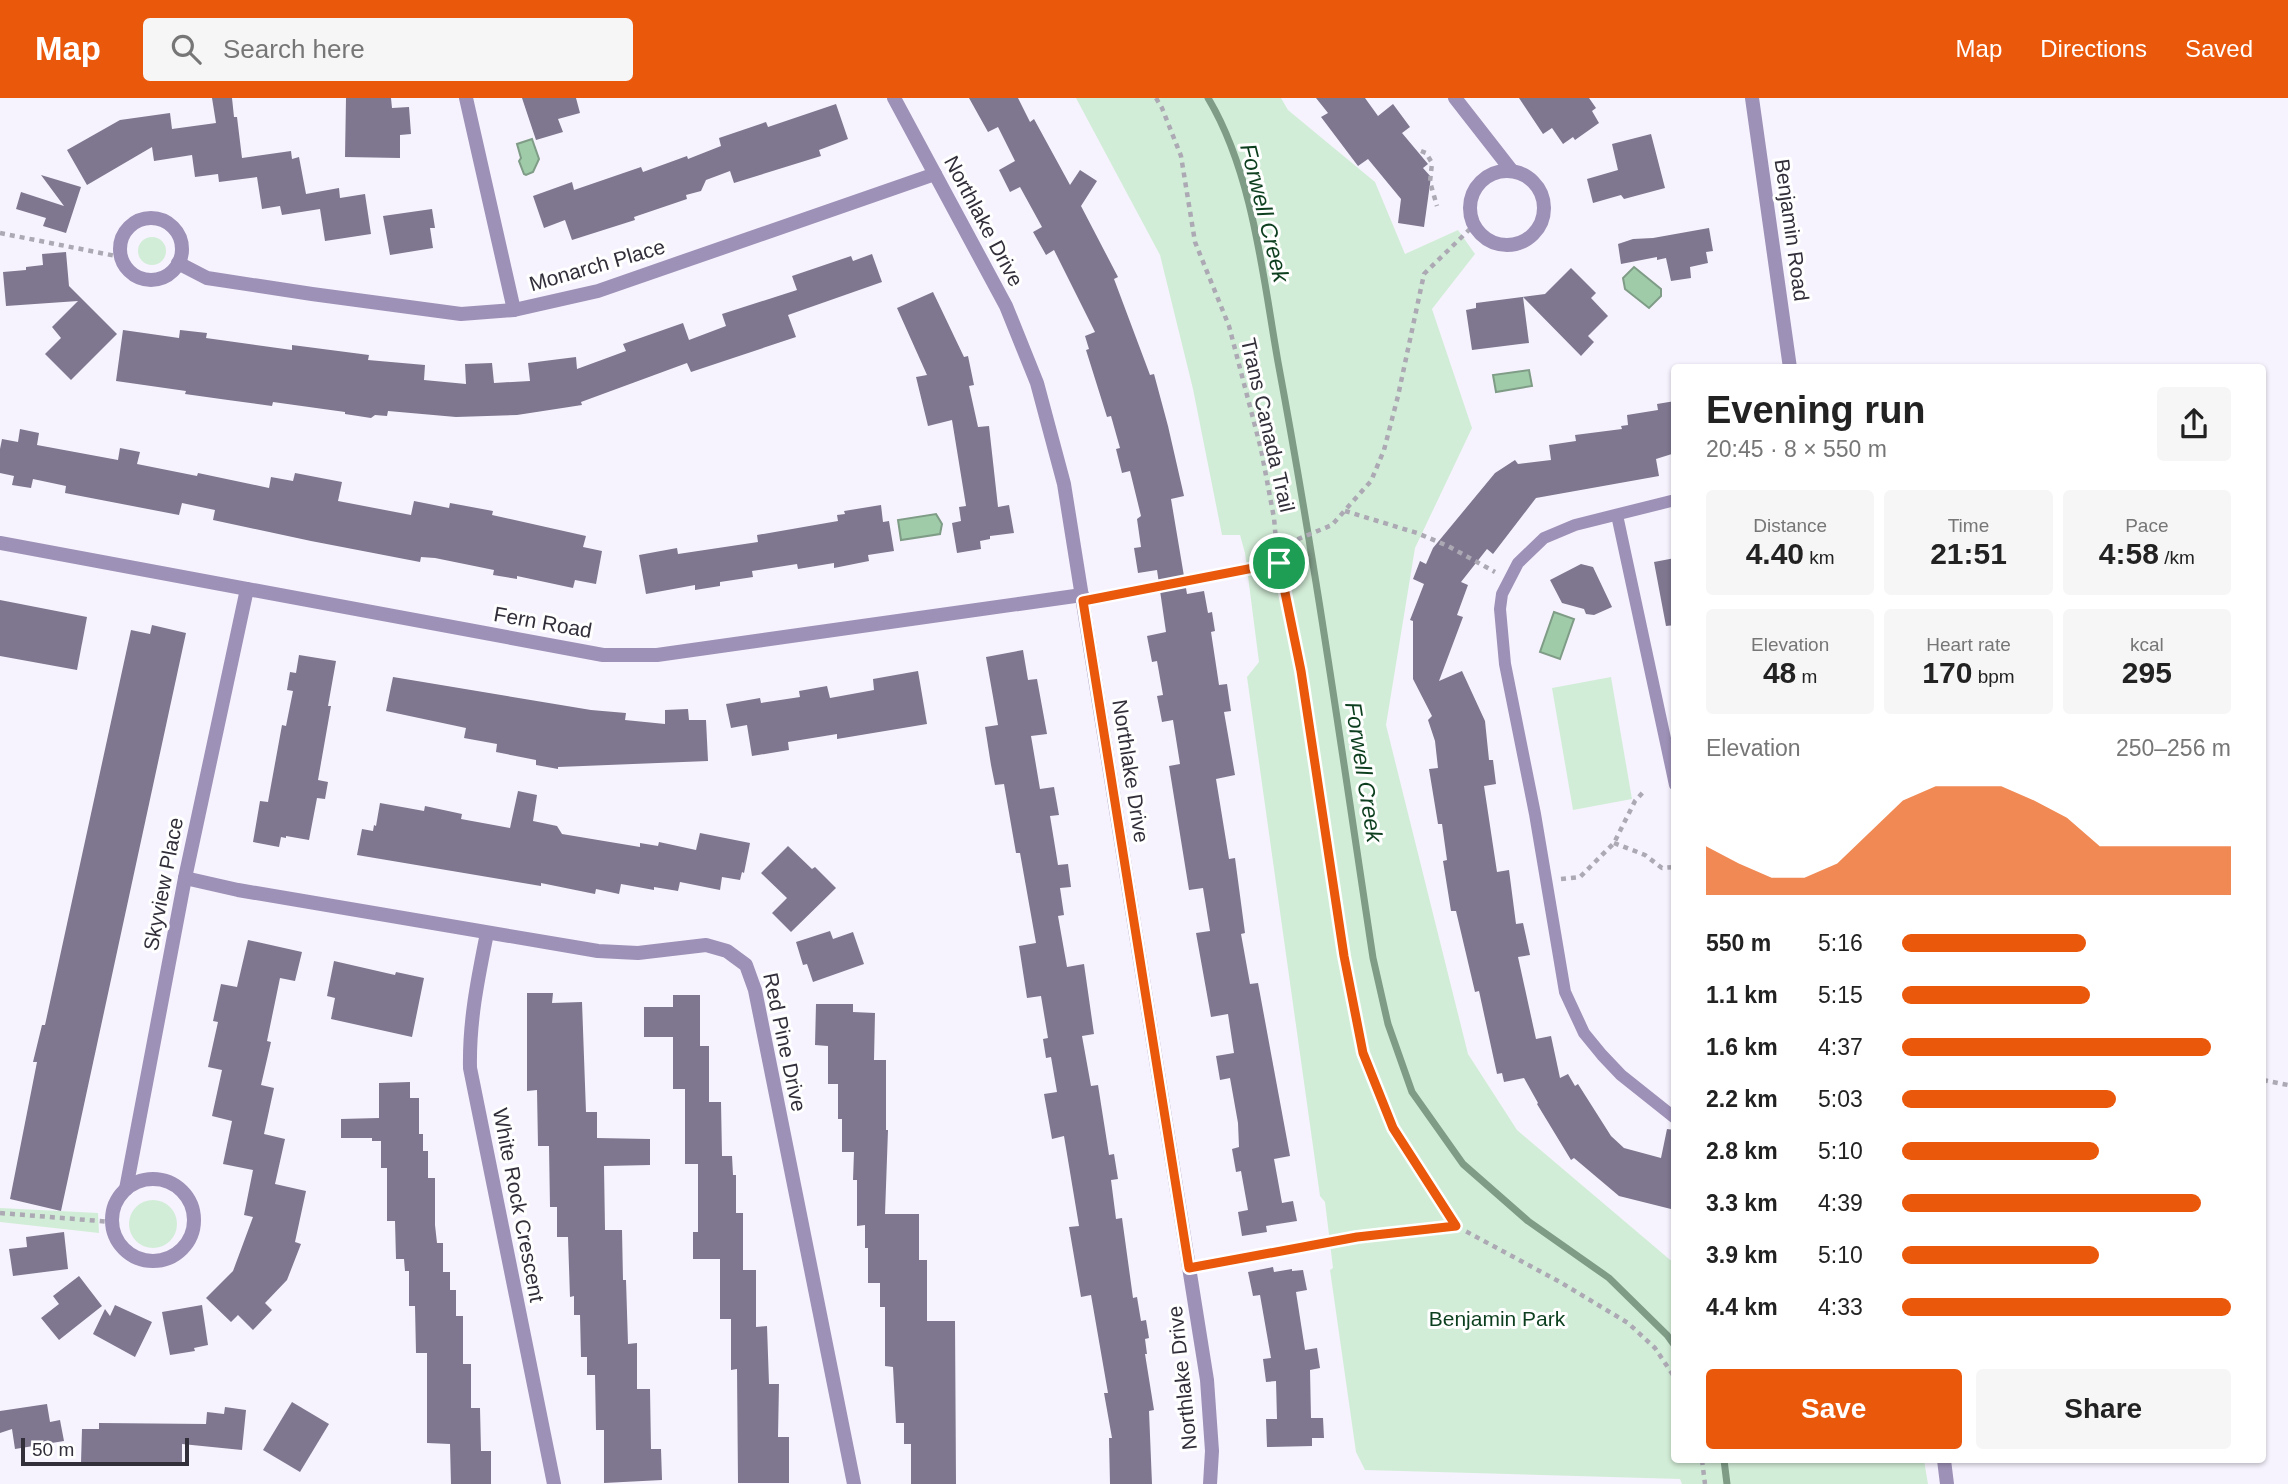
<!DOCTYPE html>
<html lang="en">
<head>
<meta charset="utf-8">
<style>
  :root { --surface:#fff; --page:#f6f6f6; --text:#222; --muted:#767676; --accent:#ea580c }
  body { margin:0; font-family:Helvetica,sans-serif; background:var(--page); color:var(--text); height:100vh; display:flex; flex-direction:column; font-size:26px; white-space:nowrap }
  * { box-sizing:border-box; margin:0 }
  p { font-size:23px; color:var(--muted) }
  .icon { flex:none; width:38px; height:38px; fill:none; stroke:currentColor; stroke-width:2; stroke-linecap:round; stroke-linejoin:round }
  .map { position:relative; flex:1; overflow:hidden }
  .side { position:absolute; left:1671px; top:266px; width:595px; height:1099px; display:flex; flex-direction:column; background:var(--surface); border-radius:7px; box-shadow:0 2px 5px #0004 }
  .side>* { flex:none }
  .scale { position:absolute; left:21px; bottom:18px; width:168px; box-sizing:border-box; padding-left:7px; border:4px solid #332f3a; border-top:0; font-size:19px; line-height:24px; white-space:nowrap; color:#332f3a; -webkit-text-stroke:5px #fff; paint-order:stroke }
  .pin { position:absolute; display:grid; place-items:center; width:60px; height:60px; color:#fff; margin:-30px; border:4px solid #fff; border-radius:50%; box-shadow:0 2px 7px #0007 }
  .round { display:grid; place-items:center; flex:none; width:74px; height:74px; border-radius:7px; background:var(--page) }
  .head { display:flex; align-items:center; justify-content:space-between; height:119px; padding:0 35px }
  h1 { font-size:38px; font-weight:700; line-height:52px }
  .figures { display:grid; grid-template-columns:repeat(3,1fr); gap:10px; height:119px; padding:7px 35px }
  .figures div { display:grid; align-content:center; border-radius:7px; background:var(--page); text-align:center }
  .figures b { font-size:30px; font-weight:700 }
  .figures small { font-size:19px; font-weight:400 }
  .figures p { font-size:19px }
  .chart { height:196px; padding:14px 35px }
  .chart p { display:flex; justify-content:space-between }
  .chart svg { width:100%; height:126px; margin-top:7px; fill:var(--accent); opacity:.7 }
  .button { display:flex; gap:14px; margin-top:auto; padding:14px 35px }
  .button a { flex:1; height:80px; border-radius:7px; background:var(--accent); color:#fff; font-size:28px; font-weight:700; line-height:80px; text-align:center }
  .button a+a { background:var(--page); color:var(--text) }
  ul { padding:0 35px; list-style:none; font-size:23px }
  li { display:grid; grid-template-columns:112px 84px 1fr; align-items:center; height:52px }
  li i { height:18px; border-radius:9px; background:var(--accent) }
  header { display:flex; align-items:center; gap:42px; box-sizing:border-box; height:98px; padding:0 35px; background:var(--accent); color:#fff }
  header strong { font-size:33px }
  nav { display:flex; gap:38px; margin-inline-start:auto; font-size:24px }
  .search { width:490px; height:63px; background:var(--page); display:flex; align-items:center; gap:18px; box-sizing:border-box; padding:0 24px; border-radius:7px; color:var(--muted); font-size:26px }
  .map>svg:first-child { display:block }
  .green { fill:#d2edd7 }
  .water { fill:#9fcba8; stroke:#7f9c87; stroke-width:2 }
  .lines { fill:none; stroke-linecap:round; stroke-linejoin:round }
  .stream { stroke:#7f9c87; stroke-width:7 }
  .building { fill:#7f778f }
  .path { stroke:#aca9b4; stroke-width:4.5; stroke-dasharray:5 5; stroke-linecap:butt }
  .service { stroke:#9e91b7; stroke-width:12 }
  .minor { stroke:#9e91b7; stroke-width:14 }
  .tertiary { stroke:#9e91b7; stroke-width:14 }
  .route-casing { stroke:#fff; stroke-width:14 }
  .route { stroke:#ea580c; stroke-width:9 }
  .labels { text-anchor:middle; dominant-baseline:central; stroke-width:6; stroke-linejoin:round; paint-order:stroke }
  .street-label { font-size:21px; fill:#332f3a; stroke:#fff }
  .park-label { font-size:21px; fill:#0c3f1e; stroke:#fff }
  .water-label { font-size:23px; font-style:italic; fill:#0d3f1f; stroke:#fff }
</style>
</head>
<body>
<header>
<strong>Map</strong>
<div class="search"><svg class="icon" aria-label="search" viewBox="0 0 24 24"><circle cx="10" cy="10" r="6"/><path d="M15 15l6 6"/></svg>Search here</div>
<nav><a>Map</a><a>Directions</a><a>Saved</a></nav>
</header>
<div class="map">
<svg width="2288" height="1386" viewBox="0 0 2288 1386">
  <rect width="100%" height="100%" fill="#f6f3fe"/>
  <!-- green -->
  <g class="green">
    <polygon points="1076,0 1281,0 1288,12 1375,84 1405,156 1458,132 1475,156 1432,211 1472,330 1415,450 1386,627 1468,956 1517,1032 1675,1166 1675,1362 1924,1362 1928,1386 1682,1386 1680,1381 1365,1372 1356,1354 1330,1172 1333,1170 1325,1104 1320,1098 1247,579 1259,564 1245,455 1240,437 1222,437 1193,291 1160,157"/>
    <circle cx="152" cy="153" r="14"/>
    <polygon points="1611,579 1632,701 1573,712 1552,590"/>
    <circle cx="153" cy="1126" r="24"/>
    <polygon points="0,1110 98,1115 99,1135 0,1124"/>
  </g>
  <!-- water -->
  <g class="water">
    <polygon points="532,41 539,61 533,74 526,77 524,76 519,63 521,60 517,46"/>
    <polygon points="1634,169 1661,191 1661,198 1649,210 1625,191 1623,180"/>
    <polygon points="1529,272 1532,288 1496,294 1493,277"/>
    <polygon points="936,416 942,426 940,436 901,442 898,422"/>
    <polygon points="1554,514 1574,521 1560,561 1540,554"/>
  </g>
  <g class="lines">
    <!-- stream -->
    <g class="stream">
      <path d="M1208,0C1253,75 1263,179 1278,264C1315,462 1343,661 1373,860L1388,926L1412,994L1463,1066L1528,1123L1609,1180L1667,1237L1675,1248"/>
      <polyline points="1724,1362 1727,1386"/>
    </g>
  </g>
  <!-- building -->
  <g class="building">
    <polygon points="212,0 232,0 234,19 237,19 242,60 291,53 292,61 299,59 306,96 339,90 340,100 365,96 371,136 325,143 320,111 282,117 280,108 262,111 257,79 219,84 218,76 195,79 192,57 154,63 152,49 87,87 67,52 120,22 170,15 172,31 216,25"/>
    <polygon points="346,0 391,0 392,10 409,9 411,36 400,37 400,60 345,59"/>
    <polygon points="522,0 576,0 580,15 558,21 563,34 536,42"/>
    <polygon points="969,0 1018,0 1030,24 1034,21 1070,87 1080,72 1097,83 1081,108 1118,179 1114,181 1150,277 1154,276 1168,328 1184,398 1171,401 1187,496 1204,493 1208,515 1212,514 1215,533 1211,534 1219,587 1227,586 1231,613 1224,614 1235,677 1216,681 1229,761 1235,760 1245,835 1241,836 1250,886 1258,885 1290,1058 1274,1061 1282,1105 1293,1103 1297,1123 1266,1128 1267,1134 1242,1138 1238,1114 1248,1112 1241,1073 1236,1074 1232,1051 1239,1049 1238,1025 1230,980 1220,982 1216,958 1234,955 1228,916 1211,919 1196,835 1210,833 1203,790 1189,792 1169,668 1180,666 1173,622 1162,624 1157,598 1163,597 1157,563 1152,564 1147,538 1166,534 1157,472 1138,475 1134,450 1141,449 1137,421 1141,418 1130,373 1122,375 1116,351 1120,350 1111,318 1107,319 1086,252 1089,251 1085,238 1095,234 1054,152 1046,157 1033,134 1042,129 1020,89 1010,94 999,72 1015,63 998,29 988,34"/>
    <polygon points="1316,0 1365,0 1378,18 1393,6 1410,29 1402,35 1428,66 1423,70 1431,79 1424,129 1398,125 1401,101 1368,61 1358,68 1321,19 1328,15"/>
    <polygon points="1519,0 1589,0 1596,10 1592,13 1599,25 1575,42 1573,39 1563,46 1552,30 1543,36"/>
    <polygon points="836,6 848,41 819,52 821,58 734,85 730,73 706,82 701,93 686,97 687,101 634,119 635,122 572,142 565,122 544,130 533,98 572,84 574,92 641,69 643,74 687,58 688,61 721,48 719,40 766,24 768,29"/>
    <polygon points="1651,36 1665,90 1624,101 1621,97 1593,105 1587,81 1618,72 1612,46"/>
    <polygon points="41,77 81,89 66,135 43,128 46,120 16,111 21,94 64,108"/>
    <polygon points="432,111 435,130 430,130 433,150 390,157 383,118"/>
    <polygon points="1709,130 1713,153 1706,154 1708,165 1690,169 1691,180 1671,183 1666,160 1657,162 1657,159 1621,166 1618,146 1633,141 1653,140"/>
    <polygon points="66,154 69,188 117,236 71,282 45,256 61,240 52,229 78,203 6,208 3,174 26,172 26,169 43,167 42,156"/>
    <polygon points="872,156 882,184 788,217 796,239 691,274 687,265 581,304 582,307 517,317 456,319 388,313 387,318 375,317 371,320 345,316 345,314 273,304 272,308 228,302 185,296 186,293 116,283 123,232 179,240 180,232 207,235 206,240 292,252 292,247 369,257 368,262 425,267 424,282 466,286 465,266 492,265 494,285 530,283 528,265 576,259 577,271 626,253 623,246 683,225 689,242 726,228 722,216 797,192 792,178 851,158 853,163"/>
    <polygon points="1571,170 1596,195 1591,200 1608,218 1588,238 1594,244 1581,258 1523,199 1529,245 1472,252 1466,212 1476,210 1476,205 1545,196"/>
    <polygon points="933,194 964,259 968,258 974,287 969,288 978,329 989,328 998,409 1009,407 1014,435 990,438 990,441 980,443 981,451 957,455 952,425 961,423 959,409 966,408 952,322 928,328 916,279 927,277 897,210"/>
    <polygon points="1675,303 1675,355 1656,361 1659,378 1536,400 1493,456 1487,451 1461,484 1468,487 1457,517 1463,519 1439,583 1462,573 1485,623 1489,662 1493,662 1496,686 1484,688 1497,774 1509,772 1516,826 1523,825 1530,857 1518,859 1536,941 1551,938 1560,980 1568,976 1575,988 1578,986 1611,1038 1624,1050 1661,1060 1667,1031 1675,1032 1675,1112 1619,1098 1574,1060 1571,1062 1537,1006 1538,1005 1524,980 1504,984 1502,975 1497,976 1479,893 1475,894 1456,813 1451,813 1443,763 1447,762 1442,726 1438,726 1429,671 1438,670 1435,643 1428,622 1432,618 1413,581 1413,523 1410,522 1424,486 1413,481 1420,463 1426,466 1433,450 1495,375 1515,362 1518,366 1551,362 1549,347 1576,343 1575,337 1622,331 1621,328 1628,327 1627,317 1658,312 1657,306"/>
    <polygon points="20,331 39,335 37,347 118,362 120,350 140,354 137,366 197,378 198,375 269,390 271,379 293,383 295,375 342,384 338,403 411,417 414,403 449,410 450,405 493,413 492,417 586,438 583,449 602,453 596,486 575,482 573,490 517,478 517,481 493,477 494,472 435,460 421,459 420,464 311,443 213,422 215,412 182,405 179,417 65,395 66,388 33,381 31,390 12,387 14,378 0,375 0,351 2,341 18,344"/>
    <polygon points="881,407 883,424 889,423 894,453 868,457 869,463 834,470 834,465 798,471 797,466 752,473 753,479 720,484 720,488 695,492 695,487 646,496 639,457 677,450 678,456 758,444 757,437 838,423 837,417 845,416 844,413"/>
    <polygon points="1675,460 1675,527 1666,528 1654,464"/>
    <polygon points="1581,466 1593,469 1612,509 1594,517 1586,516 1584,511 1562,505 1550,482"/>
    <polygon points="0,502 87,519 77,572 0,558"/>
    <polygon points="152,527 186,535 61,1113 10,1101 37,964 33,964 42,927 45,927 131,532 150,536"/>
    <polygon points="1023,552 1028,582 1037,581 1047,636 1031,638 1040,691 1054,689 1059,717 1050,718 1058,767 1068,766 1071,789 1060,790 1064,817 1058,818 1067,869 1084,866 1094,936 1082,938 1091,988 1098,987 1109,1057 1114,1056 1118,1081 1111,1082 1116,1121 1122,1120 1133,1200 1137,1199 1141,1223 1146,1222 1149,1240 1145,1241 1147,1256 1145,1256 1154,1312 1149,1313 1152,1386 1110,1386 1109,1340 1112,1340 1104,1295 1108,1295 1091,1197 1081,1199 1069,1129 1079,1128 1064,1038 1052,1041 1044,996 1057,994 1051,959 1046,960 1043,941 1048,940 1041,898 1027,900 1019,848 1036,845 1020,755 1016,755 1004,686 995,687 991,667 985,629 998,627 986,559"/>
    <polygon points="299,557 336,563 328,608 331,608 318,682 328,684 325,701 317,700 309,742 286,738 286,740 281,739 279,749 253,744 260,703 268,704 282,627 286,628 293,593 287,592 290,574 296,575"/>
    <polygon points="918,573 927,626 837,641 837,636 788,644 789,652 752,658 747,627 731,630 726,606 760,600 761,605 800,599 799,593 827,588 830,600 874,592 873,581"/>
    <polygon points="393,579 591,612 626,615 625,622 665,626 665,612 688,611 689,622 706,622 708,663 558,669 558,671 536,667 536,662 496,654 497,646 464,640 466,630 386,613"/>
    <polygon points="518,693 537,697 533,723 557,728 562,736 640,749 640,745 658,748 659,744 696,752 700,735 750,745 744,775 742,774 740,782 722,779 720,792 680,784 678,793 654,789 654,792 621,786 619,796 596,791 595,796 541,785 541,788 357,757 362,731 373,733 374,727 376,728 380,705 424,713 425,708 462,716 461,721 510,730"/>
    <polygon points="788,748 812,771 815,769 836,790 791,834 772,815 787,800 761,775"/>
    <polygon points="830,833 833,841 853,834 864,866 813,884 807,866 803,867 796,844"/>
    <polygon points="248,842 302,854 295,883 280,880 267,943 271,944 261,987 274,990 264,1036 285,1041 275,1086 306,1093 295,1144 301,1146 287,1182 265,1205 272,1212 253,1232 238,1217 231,1224 206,1200 233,1173 253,1119 244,1117 253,1072 223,1066 232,1023 212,1018 222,972 208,969 218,924 213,923 221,886 237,889"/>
    <polygon points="334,863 395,877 396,874 424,880 412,939 331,921 335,900 327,898"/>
    <polygon points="527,895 553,895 552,905 582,904 586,1014 597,1014 597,1040 650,1041 650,1067 604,1068 605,1132 622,1132 623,1182 626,1182 628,1246 637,1245 637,1291 650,1291 651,1351 661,1351 662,1382 604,1385 604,1332 596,1332 595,1277 587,1277 587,1259 581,1259 580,1217 574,1217 574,1198 570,1199 568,1139 557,1139 557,1109 550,1109 549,1048 538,1048 537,992 527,993"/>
    <polygon points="673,897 700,897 700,948 709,948 709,1004 721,1004 722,1058 732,1058 733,1077 736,1077 736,1115 743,1115 743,1172 756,1172 756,1229 767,1228 769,1286 779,1286 778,1339 789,1339 789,1385 738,1385 737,1271 731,1272 731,1221 720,1221 720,1161 693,1161 693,1134 698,1134 698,1066 685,1066 685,991 673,991 673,939 644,939 644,909 673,909"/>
    <polygon points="816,906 853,906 853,914 875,915 874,962 886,962 886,1032 888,1032 885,1116 919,1116 919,1162 927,1162 927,1223 955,1223 956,1386 911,1386 911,1346 904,1346 904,1325 896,1325 893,1269 885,1268 885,1209 880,1209 880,1185 868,1185 868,1150 865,1150 865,1127 857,1128 857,1082 853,1082 854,1054 842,1054 842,1021 838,1021 838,986 828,986 828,948 815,947"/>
    <polygon points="410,984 410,1000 419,1000 419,1036 423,1036 423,1053 428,1053 428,1080 435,1080 435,1127 437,1145 443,1145 443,1174 450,1174 450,1192 456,1192 456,1218 463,1218 463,1266 471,1266 471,1310 480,1310 481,1353 491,1353 491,1386 451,1386 450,1346 427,1345 427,1255 416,1255 415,1208 409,1208 409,1173 405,1173 404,1161 396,1161 395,1123 387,1123 387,1070 381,1070 381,1043 372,1043 372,1040 341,1040 341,1021 379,1020 379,985"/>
    <polygon points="64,1134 68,1171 13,1178 9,1151 27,1149 26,1139"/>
    <polygon points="1273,1169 1274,1174 1292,1171 1292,1173 1303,1172 1307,1192 1296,1194 1305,1252 1317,1250 1320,1270 1310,1272 1311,1320 1323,1320 1324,1340 1312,1340 1312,1348 1267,1349 1266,1321 1277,1321 1276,1283 1266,1284 1263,1261 1271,1260 1260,1197 1253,1198 1248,1174"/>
    <polygon points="79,1178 102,1208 59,1242 41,1220 59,1206 53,1198"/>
    <polygon points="115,1207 152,1224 135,1259 93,1236 105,1211 110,1218"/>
    <polygon points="202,1207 208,1247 194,1250 195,1253 170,1257 162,1214"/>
    <polygon points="292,1304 329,1326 300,1374 263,1352"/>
    <polygon points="47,1306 50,1324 60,1322 64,1343 15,1351 12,1331 0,1335 0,1313"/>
    <polygon points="225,1309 246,1312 242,1352 182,1346 182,1366 81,1365 82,1331 99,1331 99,1325 206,1326 207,1314 224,1316"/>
  </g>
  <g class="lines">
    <!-- path -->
    <g class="path">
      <polyline points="1156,0 1162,10 1181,58 1195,144 1229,228 1261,351 1274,420 1278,465 1301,573 1344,858 1363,955 1377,995 1393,1030 1456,1128 1560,1184 1628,1225 1655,1250 1675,1280"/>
      <polyline points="1421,53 1426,55 1432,65 1430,84 1437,108"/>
      <polyline points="0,135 121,159"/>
      <polyline points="1345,413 1417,435 1448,448 1495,474"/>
      <polyline points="1279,449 1332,427 1371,383 1384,352 1398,298 1424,176 1473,128"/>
      <polyline points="1097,500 1278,465"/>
      <polyline points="1614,745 1645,757 1662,770 1675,769"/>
      <polyline points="1561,781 1580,779 1614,745 1635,703 1645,692"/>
      <polyline points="2263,982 2288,987"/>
      <polyline points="0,1115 112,1124"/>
      <polyline points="1205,1167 1357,1139 1456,1128"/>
      <polyline points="1702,1362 1705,1386"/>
    </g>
    <!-- service -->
    <g class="service">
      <polyline points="1675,402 1575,427 1544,440 1518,465 1502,496 1500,511 1505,566 1535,716 1565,894 1584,935 1602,957 1621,977 1675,1020"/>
      <polyline points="1617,417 1675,687"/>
    </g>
    <!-- minor -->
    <g class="minor">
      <polyline points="466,0 514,212"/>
      <polyline points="1455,0 1512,73"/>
      <circle cx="1507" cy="110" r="37"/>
      <circle cx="151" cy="151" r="31"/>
      <polyline points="178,165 207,180 312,196 461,216 514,212 598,193 935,76"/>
      <polyline points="0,445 603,557 657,557 1082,497"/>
      <polyline points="185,780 238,792 598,853 638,855 706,847 727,853 746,867 755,892 854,1386"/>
      <path d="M487,835C478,880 469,923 470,970L554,1386"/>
      <circle cx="153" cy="1122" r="41"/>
      <polyline points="126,1091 185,780 247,491"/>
    </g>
    <!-- tertiary -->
    <g class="tertiary">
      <polyline points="894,0 1006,208 1037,285 1064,386 1207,1282 1212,1353 1210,1386"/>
      <polyline points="1752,0 1790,270"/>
      <polyline points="1944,1362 1947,1386"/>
    </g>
  </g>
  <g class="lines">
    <defs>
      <polygon id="route" points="1279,465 1301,573 1344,858 1363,955 1393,1030 1456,1128 1357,1139 1189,1170 1083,503"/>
    </defs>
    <!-- route casing -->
    <use href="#route" class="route-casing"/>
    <!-- route -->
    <use href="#route" class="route"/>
  </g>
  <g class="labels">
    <!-- street labels -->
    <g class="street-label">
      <text transform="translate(984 123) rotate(62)">Northlake Drive</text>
      <text transform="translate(1792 132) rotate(82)">Benjamin Road</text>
      <text transform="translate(597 167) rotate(-16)">Monarch Place</text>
      <text transform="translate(1268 327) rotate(77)">Trans Canada Trail</text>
      <text transform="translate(543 524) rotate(10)">Fern Road</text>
      <text transform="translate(1131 673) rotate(81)">Northlake Drive</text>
      <text transform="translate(163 786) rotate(-79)">Skyview Place</text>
      <text transform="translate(785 944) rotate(78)">Red Pine Drive</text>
      <text transform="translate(519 1107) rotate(79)">White Rock Crescent</text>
      <text transform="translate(1182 1280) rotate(-96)">Northlake Drive</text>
    </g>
    <!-- park labels -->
    <g class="park-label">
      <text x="1497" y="1220">Benjamin Park</text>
    </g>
    <!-- water labels -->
    <g class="water-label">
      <text transform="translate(1265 115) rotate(76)">Forwell Creek</text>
      <text transform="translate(1364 674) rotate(81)">Forwell Creek</text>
    </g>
  </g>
</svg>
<div class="scale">50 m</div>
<div class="pin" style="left:1279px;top:465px;background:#1e9e55"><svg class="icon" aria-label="arrive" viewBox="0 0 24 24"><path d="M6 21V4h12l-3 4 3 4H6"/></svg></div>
<section class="side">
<div class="head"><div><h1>Evening run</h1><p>20:45 · 8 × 550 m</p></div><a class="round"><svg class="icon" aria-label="share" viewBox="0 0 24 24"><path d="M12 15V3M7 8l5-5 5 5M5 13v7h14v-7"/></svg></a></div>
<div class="figures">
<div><p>Distance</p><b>4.40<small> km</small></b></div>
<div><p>Time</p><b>21:51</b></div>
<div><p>Pace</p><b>4:58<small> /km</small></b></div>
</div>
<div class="figures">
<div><p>Elevation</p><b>48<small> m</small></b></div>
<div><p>Heart rate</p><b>170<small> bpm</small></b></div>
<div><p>kcal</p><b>295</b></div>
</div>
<div class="chart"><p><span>Elevation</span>250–256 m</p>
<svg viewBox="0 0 160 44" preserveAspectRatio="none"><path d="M0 44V27L10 33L20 38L30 38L40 33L50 22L60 11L70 6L80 6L90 6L100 11L110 17L120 27L130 27L140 27L150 27L160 27V44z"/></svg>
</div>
<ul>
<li><b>550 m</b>5:16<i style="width:56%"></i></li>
<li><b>1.1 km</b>5:15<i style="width:57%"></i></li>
<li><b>1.6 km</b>4:37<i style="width:94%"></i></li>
<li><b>2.2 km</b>5:03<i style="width:65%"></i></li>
<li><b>2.8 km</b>5:10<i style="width:60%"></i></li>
<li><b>3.3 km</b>4:39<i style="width:91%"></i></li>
<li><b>3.9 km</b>5:10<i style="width:60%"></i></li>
<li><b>4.4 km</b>4:33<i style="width:100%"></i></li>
</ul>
<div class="button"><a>Save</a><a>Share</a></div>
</section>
</div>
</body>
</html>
